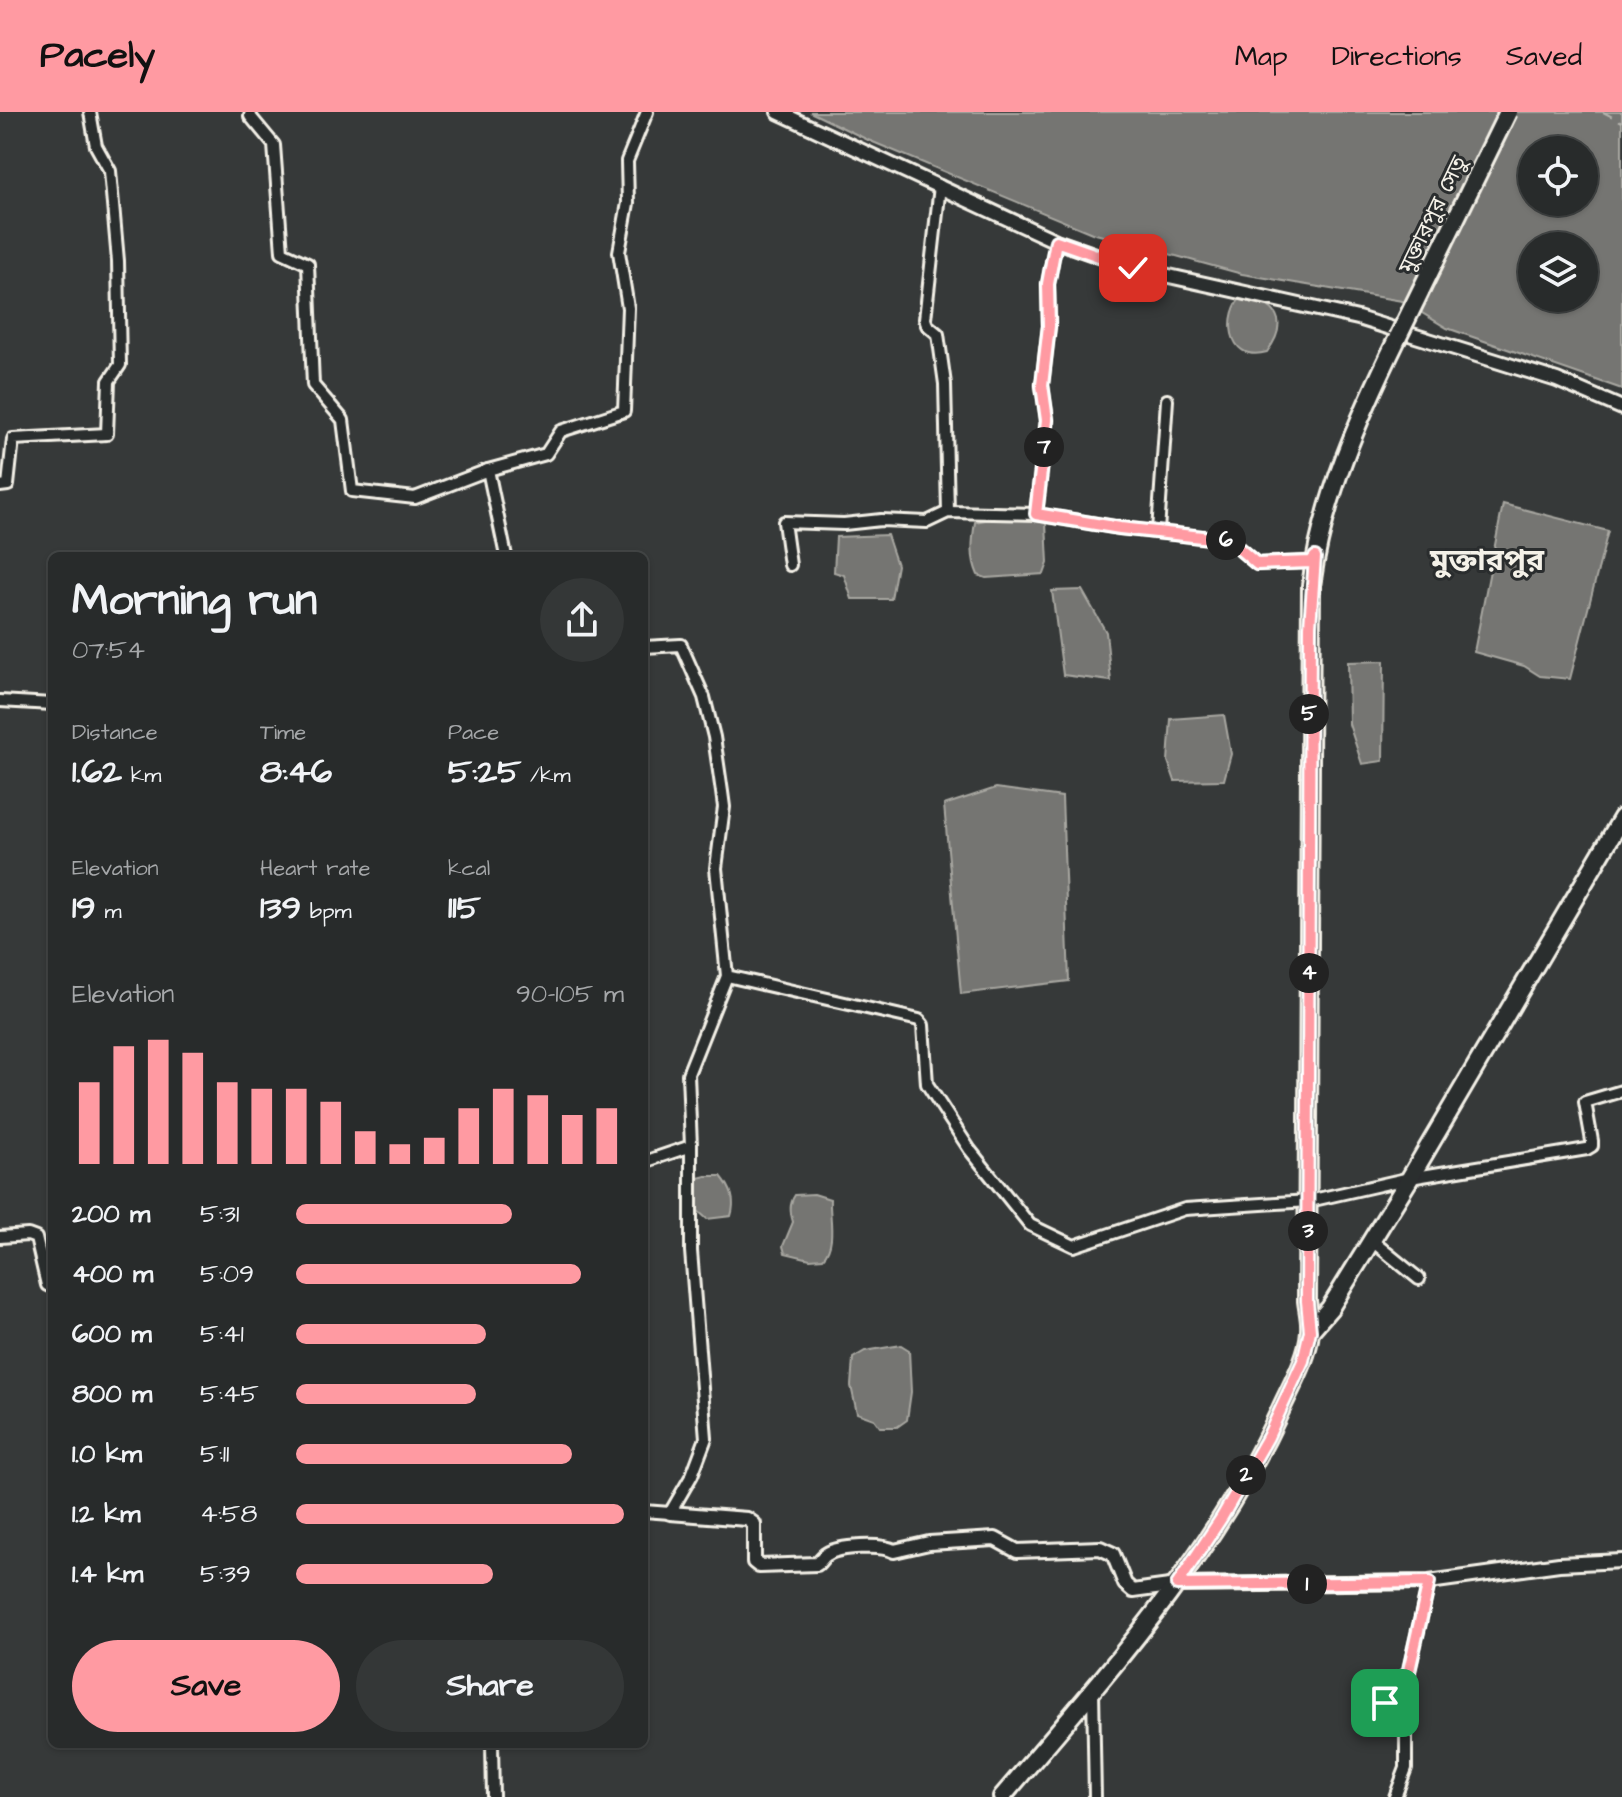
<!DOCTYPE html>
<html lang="en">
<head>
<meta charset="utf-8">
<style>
  :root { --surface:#282b2b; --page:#343737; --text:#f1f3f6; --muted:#a5a7a9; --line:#444747; --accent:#ff9aa2 }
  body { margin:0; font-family:"Architects Daughter","Noto Sans Bengali",sans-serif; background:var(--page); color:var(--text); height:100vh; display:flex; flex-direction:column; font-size:30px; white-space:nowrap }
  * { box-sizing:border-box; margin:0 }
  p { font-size:26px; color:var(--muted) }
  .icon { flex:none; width:44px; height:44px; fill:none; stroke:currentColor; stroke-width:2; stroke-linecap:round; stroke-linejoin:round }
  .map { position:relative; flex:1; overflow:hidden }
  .details { position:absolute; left:48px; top:440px; width:600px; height:1196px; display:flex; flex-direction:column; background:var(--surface); border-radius:12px; box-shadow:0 2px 6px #0004,0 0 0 2px var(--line) }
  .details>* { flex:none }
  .controls { position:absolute; left:1518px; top:24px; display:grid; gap:16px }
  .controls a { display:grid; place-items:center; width:80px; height:80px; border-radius:50%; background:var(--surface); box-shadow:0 2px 6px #0004,0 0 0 2px var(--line); font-size:40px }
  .pin { position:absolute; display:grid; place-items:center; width:68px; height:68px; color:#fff; margin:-34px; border-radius:16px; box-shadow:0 4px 12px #0006 }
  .km { position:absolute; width:40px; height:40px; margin:-20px; border-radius:50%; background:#222; color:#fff; font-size:22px; line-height:40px; text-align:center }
  .round { display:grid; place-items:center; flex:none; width:84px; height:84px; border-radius:42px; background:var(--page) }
  .summary { display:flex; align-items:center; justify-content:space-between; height:136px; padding:0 24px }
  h1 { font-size:44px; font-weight:700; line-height:60px }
  .figures { display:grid; grid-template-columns:repeat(3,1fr); gap:12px; height:136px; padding:8px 24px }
  .figures div { display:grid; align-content:center }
  .figures b { font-size:34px; font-weight:700 }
  .figures small { font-size:22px; font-weight:400 }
  .figures p { font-size:22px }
  .chart { height:224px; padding:16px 24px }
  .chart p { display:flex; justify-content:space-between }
  .chart svg { width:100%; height:144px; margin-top:8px; stroke:var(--accent); stroke-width:6 }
  .cta { display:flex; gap:16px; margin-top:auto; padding:16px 24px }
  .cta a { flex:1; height:92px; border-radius:48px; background:var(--accent); color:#111; font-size:32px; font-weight:700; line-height:92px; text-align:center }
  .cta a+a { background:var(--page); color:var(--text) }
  ul { padding:0 24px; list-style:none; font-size:26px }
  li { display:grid; grid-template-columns:128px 96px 1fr; align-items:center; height:60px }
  li i { height:20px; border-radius:10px; background:var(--accent) }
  header { display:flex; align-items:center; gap:48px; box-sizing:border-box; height:112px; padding:0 40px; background:var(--accent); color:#111 }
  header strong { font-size:38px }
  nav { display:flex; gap:44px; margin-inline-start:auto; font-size:28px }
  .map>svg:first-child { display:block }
  .water { fill:#757572; stroke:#a8a7a1; stroke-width:2; fill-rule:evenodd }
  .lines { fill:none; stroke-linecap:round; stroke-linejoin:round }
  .ferry { stroke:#b4b3ad; stroke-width:2; stroke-dasharray:10 8; stroke-linecap:butt }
  .minor-casing { stroke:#f4f1e8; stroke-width:16 }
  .tertiary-casing { stroke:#f4f1e8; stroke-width:18 }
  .primary-casing { stroke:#f4f1e8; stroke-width:22 }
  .minor { stroke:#2a2d2e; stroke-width:10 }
  .tertiary { stroke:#2a2d2e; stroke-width:12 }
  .primary { stroke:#2a2d2e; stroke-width:16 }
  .primary-bridge-casing { stroke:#f4f1e8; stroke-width:22; stroke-linecap:butt }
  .primary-bridge { stroke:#2a2d2e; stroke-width:16 }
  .route-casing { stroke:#fff; stroke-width:16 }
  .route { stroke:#ff9aa2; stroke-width:10 }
  .labels { text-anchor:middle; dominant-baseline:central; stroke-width:6; stroke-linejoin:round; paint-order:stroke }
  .street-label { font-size:22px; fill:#f4f1e8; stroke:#2a2d2e }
  .district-label { font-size:30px; font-weight:bold; fill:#f4f1e8; stroke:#2a2d2e }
</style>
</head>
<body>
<header>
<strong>Pacely</strong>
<nav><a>Map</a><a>Directions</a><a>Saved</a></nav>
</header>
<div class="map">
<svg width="1622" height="1685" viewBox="0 0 1622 1685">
  <rect width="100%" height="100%" fill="#363939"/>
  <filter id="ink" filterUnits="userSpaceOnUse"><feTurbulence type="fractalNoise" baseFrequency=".0125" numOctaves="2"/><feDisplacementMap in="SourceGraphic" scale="16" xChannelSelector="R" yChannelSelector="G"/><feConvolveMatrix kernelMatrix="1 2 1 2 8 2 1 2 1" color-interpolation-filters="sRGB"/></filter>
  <g filter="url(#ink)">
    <!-- water -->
    <g class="water">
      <path d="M810,0H1622V277L1447,216L1402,189L1242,162L1092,121L868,28ZM1532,38H1584V90H1532ZM1532,134H1584V186H1532Z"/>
      <path d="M1242,185C1277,191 1290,209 1267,240C1224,252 1225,198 1242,185Z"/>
      <polygon points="1503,392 1608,419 1570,567 1540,564 1524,554 1474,540"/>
      <path d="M1000,405L1042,408L1046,411L1048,451L1044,462L986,466L978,463C970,445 972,429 975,410Z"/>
      <polygon points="887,423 897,453 891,487 852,487 844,463 834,460 836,425"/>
      <polygon points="1082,478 1106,520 1111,569 1063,563 1052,479"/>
      <polygon points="1384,549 1383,649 1362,652 1349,612 1348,550"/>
      <polygon points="1224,603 1231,642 1224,668 1175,669 1168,649 1171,607"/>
      <polygon points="996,676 1062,685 1069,869 961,882 944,693"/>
      <path d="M706,1064H721C731,1076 736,1088 731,1104L707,1107L697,1098L698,1066Z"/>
      <path d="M814,1082L830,1087C829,1105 837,1131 823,1146L810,1147L785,1141L783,1134L793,1110C790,1100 789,1092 795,1083Z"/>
      <polygon points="901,1233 909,1238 911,1280 907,1308 897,1315 880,1315 874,1307 857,1301 851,1274 853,1246 865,1239"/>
    </g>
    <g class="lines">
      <!-- ferry -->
      <polyline class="ferry" points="1603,0 1622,10"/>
      <defs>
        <g id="minor">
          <polyline points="251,0 250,4 274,33 282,140 308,152 313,273 343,308 352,379 415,386 488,358 506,444"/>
          <polyline points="940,74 925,207 927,213 938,222 945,272 948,400"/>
          <polyline points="1056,129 1048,172 1049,214 1042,273 1047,308 1036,402 1120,416 1229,428 1257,452 1311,450 1315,445"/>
          <polyline points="488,358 546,342 561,319 624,299 628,196 619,140 628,91 627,49 647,0"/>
          <polyline points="0,374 8,373 13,327 107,322 109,269 120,253 118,149 110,59 96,34 90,0"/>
          <polyline points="1158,419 1167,288"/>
          <polyline points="790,453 784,410 844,412 881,408 927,410 948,400 1036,402"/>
          <polyline points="644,535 681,533 704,585 714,625 722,680 724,695 716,756 727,864 919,908 923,913 927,972 970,1038 1030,1113 1074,1134 1185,1097 1309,1089 1410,1066 1587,1037 1592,1034 1592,1029 1585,990 1622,979"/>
          <polyline points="0,589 52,592"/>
          <polyline points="644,1050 691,1034"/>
          <polyline points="0,1125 28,1123 36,1126 47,1173 52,1175"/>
          <polyline points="1371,1128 1419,1167"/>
          <polyline points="644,1399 670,1401 692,1363 706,1326 691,1139 691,1034 688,962 727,864"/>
          <polyline points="1093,1579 1095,1685"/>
          <polyline points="492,1632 493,1685"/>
          <path d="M1395,1685L1406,1656V1611C1400,1600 1386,1599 1384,1587L1393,1568L1408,1563L1429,1470"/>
        </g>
        <g id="tertiary">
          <polyline points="778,0 1056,129 1133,156 1358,206 1557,268 1622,296"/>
          <path d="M670,1401L747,1407L754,1412V1450L759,1454L817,1452C821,1448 823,1444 827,1442C839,1434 882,1432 894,1439L929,1431L995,1427L1017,1439L1100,1436L1113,1442L1125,1472L1133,1479L1177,1473L1429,1470L1559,1452L1622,1449"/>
        </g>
        <g id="primary">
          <polyline points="1310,1219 1330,1196 1410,1066 1622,706"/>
          <path d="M1002,1685C1105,1564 1213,1445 1280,1299C1291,1274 1308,1247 1310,1219C1311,1209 1308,1198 1307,1189L1311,474C1323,385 1359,305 1398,225"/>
        </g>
      </defs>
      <!-- minor casing -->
      <use href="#minor" class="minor-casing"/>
      <!-- tertiary casing -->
      <use href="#tertiary" class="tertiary-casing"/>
      <!-- primary casing -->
      <use href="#primary" class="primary-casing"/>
      <!-- minor -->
      <use href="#minor" class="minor"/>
      <!-- tertiary -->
      <use href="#tertiary" class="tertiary"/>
      <!-- primary -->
      <use href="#primary" class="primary"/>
      <defs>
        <polyline id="primary-bridge" points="1398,225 1508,0"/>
      </defs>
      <!-- primary-bridge casing -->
      <use href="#primary-bridge" class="primary-bridge-casing"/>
      <!-- primary-bridge -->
      <use href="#primary-bridge" class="primary-bridge"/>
    </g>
  </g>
  <g class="lines" filter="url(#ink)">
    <defs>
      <path id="route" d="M1133,156L1056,129L1048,172L1049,214L1042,273L1047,308L1036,402L1120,416L1229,428L1257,452L1311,450L1315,445L1310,514L1307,1189L1310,1219L1303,1249L1268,1325L1222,1405L1177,1473L1429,1470L1408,1563C1394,1568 1383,1574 1385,1591"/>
    </defs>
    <!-- route casing -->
    <use href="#route" class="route-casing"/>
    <!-- route -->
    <use href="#route" class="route"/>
  </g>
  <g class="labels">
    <!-- street labels -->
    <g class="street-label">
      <text transform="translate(1433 103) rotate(-64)">মুক্তারপুর সেতু</text>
    </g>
    <!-- district labels -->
    <g class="district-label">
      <text x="1487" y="449">মুক্তারপুর</text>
    </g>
  </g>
</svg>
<div class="controls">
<a><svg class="icon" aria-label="locate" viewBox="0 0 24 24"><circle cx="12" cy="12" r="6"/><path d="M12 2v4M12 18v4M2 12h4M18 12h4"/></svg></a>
<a><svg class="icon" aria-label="layers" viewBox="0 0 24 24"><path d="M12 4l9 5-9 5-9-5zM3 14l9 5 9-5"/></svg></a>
</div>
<div class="pin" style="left:1385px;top:1591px;background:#1e9e55"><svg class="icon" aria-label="arrive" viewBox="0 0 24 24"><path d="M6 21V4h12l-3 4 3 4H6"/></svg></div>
<div class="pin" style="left:1133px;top:156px;background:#d93025"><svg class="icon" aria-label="check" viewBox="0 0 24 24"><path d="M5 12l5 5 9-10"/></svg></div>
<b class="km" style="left:1307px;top:1472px">1</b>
<b class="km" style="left:1246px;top:1363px">2</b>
<b class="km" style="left:1308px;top:1119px">3</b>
<b class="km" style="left:1309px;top:861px">4</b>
<b class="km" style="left:1309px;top:602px">5</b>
<b class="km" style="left:1226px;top:428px">6</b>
<b class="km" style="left:1044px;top:335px">7</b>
<section class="details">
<div class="summary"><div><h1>Morning run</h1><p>07:54</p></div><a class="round"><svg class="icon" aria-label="share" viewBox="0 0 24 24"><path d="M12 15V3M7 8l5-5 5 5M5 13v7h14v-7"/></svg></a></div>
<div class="figures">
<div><p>Distance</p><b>1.62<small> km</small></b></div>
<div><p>Time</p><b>8:46</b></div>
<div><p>Pace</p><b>5:25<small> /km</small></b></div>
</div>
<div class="figures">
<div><p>Elevation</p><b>19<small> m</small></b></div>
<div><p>Heart rate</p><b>139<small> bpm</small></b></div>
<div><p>kcal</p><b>115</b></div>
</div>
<div class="chart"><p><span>Elevation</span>90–105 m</p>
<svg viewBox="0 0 160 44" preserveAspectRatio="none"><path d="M5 44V19M15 44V8M25 44V6M35 44V10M45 44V19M55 44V21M65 44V21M75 44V25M85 44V34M95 44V38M105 44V36M115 44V27M125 44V21M135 44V23M145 44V29M155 44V27"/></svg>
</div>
<ul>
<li><b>200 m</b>5:31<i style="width:66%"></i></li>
<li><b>400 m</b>5:09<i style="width:87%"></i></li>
<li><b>600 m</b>5:41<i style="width:58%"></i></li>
<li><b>800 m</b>5:45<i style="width:55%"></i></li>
<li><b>1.0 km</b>5:11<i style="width:84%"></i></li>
<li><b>1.2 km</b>4:58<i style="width:100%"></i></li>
<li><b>1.4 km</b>5:39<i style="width:60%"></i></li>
</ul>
<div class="cta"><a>Save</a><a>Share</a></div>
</section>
</div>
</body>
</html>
